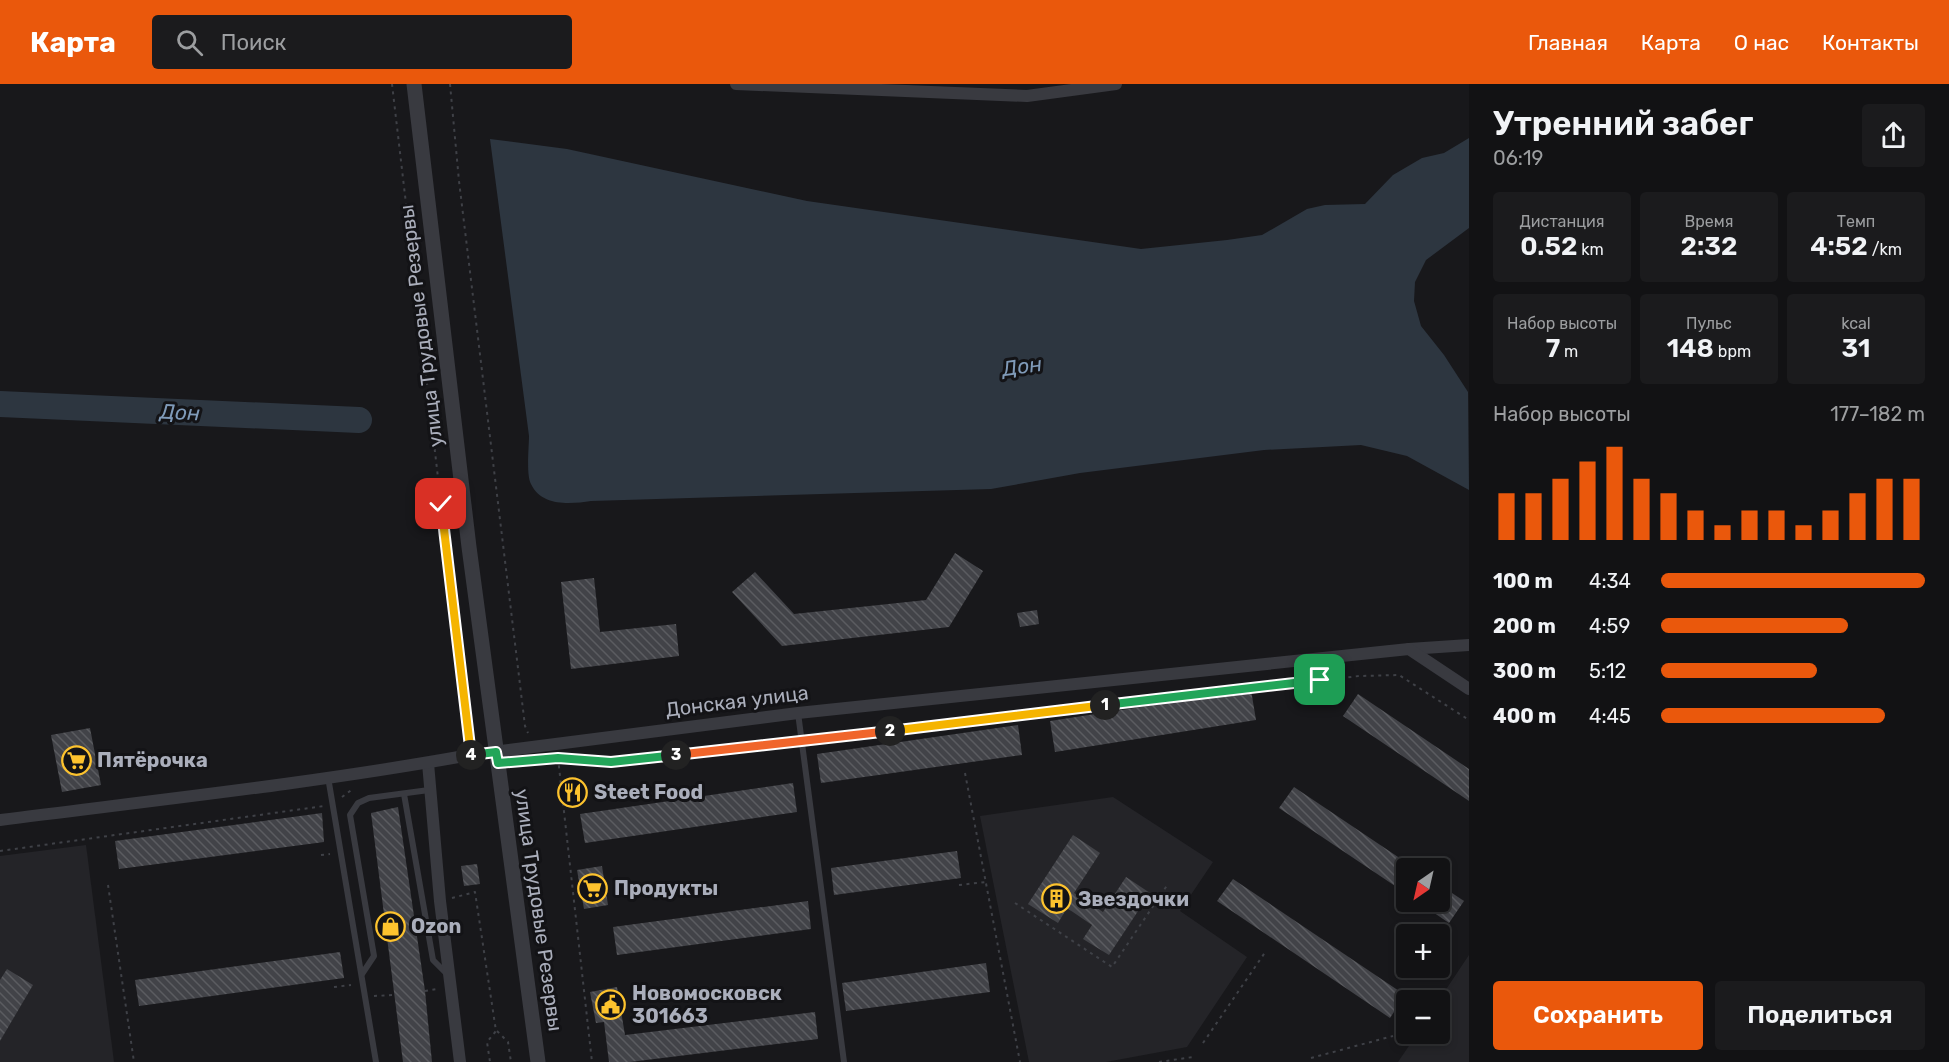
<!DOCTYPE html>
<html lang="ru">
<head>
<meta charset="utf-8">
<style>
  :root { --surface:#121214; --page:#1b1b1d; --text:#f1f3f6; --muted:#9c9ea0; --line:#313234; --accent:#ea580c }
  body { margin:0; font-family:Rubik,sans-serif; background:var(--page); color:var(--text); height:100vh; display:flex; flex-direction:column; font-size:22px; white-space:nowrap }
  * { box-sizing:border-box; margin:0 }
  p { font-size:20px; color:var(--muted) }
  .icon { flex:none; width:33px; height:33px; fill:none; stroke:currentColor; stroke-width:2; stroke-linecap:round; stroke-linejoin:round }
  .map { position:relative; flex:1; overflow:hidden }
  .details { display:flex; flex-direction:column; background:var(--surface); width:480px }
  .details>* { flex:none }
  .needle { width:39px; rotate:214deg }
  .controls { position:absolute; left:1396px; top:774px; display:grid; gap:12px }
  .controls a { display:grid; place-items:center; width:54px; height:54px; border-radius:6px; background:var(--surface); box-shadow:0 3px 9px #0003,0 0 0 2px var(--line); font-size:30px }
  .pin { position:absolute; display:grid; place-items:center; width:51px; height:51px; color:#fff; margin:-26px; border-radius:12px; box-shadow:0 3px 9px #0006 }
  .km { position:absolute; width:30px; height:30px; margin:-15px; border-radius:50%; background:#222; color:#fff; font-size:16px; line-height:30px; text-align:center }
  .round { display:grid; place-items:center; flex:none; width:63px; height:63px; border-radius:6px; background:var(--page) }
  .head { display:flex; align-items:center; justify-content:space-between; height:102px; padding:0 24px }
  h1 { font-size:33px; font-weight:600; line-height:45px }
  .stats { display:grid; grid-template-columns:repeat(3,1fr); gap:9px; height:102px; padding:6px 24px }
  .stats div { display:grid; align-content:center; border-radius:6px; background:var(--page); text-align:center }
  .stats b { font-size:26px; font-weight:600 }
  .stats small { font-size:16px; font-weight:400 }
  .stats p { font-size:16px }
  .chart { height:168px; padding:12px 24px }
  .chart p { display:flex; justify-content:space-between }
  .chart svg { width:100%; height:108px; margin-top:6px; stroke:var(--accent); stroke-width:6 }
  .button { display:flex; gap:12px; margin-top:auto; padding:12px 24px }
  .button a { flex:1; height:69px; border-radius:6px; background:var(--accent); color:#fff; font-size:24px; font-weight:600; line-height:69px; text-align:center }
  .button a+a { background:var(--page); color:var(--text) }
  ul { padding:0 24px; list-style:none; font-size:20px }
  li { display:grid; grid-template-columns:96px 72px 1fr; align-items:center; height:45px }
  li i { height:15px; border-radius:8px; background:var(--accent) }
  header { display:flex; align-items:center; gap:36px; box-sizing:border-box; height:84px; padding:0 30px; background:var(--accent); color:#fff }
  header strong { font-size:28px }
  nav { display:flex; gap:33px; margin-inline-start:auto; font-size:21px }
  .search { width:420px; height:54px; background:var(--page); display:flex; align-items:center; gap:15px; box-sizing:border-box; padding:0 21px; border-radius:6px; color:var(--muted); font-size:22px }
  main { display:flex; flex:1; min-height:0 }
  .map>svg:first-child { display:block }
  .built { fill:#242428 }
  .water { fill:#2d3640 }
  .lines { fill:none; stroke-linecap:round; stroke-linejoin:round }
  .river { stroke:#2d3640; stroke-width:26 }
  .building { fill:url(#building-back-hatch) }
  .path { stroke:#3f4147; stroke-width:2; stroke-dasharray:3 4.5; stroke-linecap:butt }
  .service { stroke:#393a40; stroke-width:6 }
  .minor { stroke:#393a40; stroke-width:12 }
  .tertiary { stroke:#393a40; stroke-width:15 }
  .split-1-casing { stroke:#fff; stroke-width:12 }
  .split-2-casing { stroke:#fff; stroke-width:12 }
  .split-3-casing { stroke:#fff; stroke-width:12 }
  .split-4-casing { stroke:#fff; stroke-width:12 }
  .split-5-casing { stroke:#fff; stroke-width:12 }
  .split-1 { stroke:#22a559; stroke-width:8 }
  .split-2 { stroke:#f5b400; stroke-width:8 }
  .split-3 { stroke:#f0652b; stroke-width:8 }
  .split-4 { stroke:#22a559; stroke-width:8 }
  .split-5 { stroke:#f5b400; stroke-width:8 }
  .labels { text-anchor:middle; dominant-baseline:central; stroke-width:6; stroke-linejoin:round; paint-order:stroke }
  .street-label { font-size:20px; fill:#aaaebb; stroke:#131316 }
  .poi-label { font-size:20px; font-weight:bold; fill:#aaaebb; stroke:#131316; text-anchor:start }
  .water-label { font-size:21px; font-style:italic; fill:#7f9ab8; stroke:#131316 }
</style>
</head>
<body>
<header>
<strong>Карта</strong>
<div class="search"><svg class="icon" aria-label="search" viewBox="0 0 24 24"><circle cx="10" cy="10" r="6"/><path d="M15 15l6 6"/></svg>Поиск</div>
<nav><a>Главная</a><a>Карта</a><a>О нас</a><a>Контакты</a></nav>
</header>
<main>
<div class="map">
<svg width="1469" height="978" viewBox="0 0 1469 978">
  <defs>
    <pattern id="building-back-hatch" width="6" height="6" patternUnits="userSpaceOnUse" patternTransform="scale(1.5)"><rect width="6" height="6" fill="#424348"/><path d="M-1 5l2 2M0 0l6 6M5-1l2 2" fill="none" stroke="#5b5c60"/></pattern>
  </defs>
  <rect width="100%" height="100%" fill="#18181b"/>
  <!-- built -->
  <g class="built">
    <polygon points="1113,713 1213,778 1180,827 1247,873 1187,963 1106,978 1029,978 980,732"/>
    <polygon points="86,761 114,978 0,978 0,772"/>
    <polygon points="1469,871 1469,978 1398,978 1417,950 1440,950 1439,916"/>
  </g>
  <!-- water -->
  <path class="water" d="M1469,54V144L1426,176L1415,198L1414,217L1421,242L1444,271L1468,308L1469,406L1407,372L1361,361L1264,366L1080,389L991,405L591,417C571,420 542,423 531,400C526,391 529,363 529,352L490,55L567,65L807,117L1141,165L1227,156L1262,151L1307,125L1325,121L1365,120L1393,91L1422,74L1444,69Z"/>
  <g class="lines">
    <!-- river -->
    <polyline class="river" points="0,320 359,336"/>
  </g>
  <!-- building -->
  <g class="building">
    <polygon points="955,469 983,487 949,543 782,562 732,508 755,488 794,530 926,516"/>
    <polygon points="594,494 600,548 676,540 679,572 571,585 561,498"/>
    <polygon points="1037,526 1039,540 1020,543 1017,529"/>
    <polygon points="1251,606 1256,636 1055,668 1050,637"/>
    <polygon points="1358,610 1469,685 1469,717 1343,632"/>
    <polygon points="1018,641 1022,671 821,699 817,670"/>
    <polygon points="90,644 101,701 62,708 51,651"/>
    <polygon points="793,699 797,728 585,759 580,730"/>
    <polygon points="1294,703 1407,779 1407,810 1279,724"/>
    <polygon points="398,723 425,907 432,978 403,978 371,729"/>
    <polygon points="322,729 324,758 119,785 115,757"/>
    <polygon points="1073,751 1100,769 1074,809 1103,828 1126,793 1150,809 1109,871 1083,855 1092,841 1067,824 1058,839 1028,820"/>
    <polygon points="957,767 961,794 834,811 831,784"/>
    <polygon points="477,780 480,800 464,802 461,782"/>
    <polygon points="602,782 608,821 584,825 577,786"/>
    <polygon points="1233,795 1405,911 1390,934 1217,817"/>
    <polygon points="1440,801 1464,817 1449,839 1418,818 1440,818"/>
    <polygon points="808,817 811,845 617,871 613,843"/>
    <polygon points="340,868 344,894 139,922 135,896"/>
    <polygon points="986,879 990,908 846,927 842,899"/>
    <polygon points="7,885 33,901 0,957 0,896"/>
    <polygon points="617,903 625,951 815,928 818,955 630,978 609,978 604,938 596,939 590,908"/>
  </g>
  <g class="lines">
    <!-- path -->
    <g class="path">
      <polyline points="392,0 469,659"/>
      <polyline points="450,0 459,97 525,642 528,649"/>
      <polyline points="812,656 1359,592 1399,591 1469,636"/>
      <polyline points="558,674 611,678 791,658"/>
      <polyline points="558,674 592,978"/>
      <polyline points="965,689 1020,978"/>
      <polyline points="342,713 354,704"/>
      <polyline points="0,767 324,722"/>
      <polyline points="321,771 330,770"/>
      <polyline points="108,801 134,978"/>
      <polyline points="959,801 986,798"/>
      <polyline points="452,814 475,808 496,947 487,958 490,978"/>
      <polyline points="1015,819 1112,883 1168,800"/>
      <polyline points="334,903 351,901"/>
      <polyline points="425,907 437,905"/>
      <polyline points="374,912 394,911"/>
      <polyline points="497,947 508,958 511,978"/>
      <polyline points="1203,959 1266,867"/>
      <polyline points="1311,974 1393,952"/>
      <polyline points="1159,978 1193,973"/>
    </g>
    <!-- service -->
    <g class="service">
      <polyline points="798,629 844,978"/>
      <polyline points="328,693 376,978"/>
      <polyline points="404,710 433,876 447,890"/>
      <polyline points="362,890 374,872 350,731 358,719 369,714 429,706"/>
    </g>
    <!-- minor -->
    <g class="minor">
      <polyline points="736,0 1027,12 1116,0"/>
      <polyline points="1409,565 1469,561"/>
      <polyline points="428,679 440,817 460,978"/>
      <path d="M0,736C157,716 315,699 470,671L798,629L1409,565L1469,605"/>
    </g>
    <!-- tertiary -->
    <polyline class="tertiary" points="414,0 469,463 538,978"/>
  </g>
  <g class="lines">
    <defs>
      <polyline id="split-1" points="1105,621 1320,596"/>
      <polyline id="split-2" points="890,647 1105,621"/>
      <polyline id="split-3" points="676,671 890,647"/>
      <polyline id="split-4" points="471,671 496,668 498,679 558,674 611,678 676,671"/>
      <polyline id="split-5" points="441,420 471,671"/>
    </defs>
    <!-- split-1 casing -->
    <use href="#split-1" class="split-1-casing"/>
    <!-- split-2 casing -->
    <use href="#split-2" class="split-2-casing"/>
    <!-- split-3 casing -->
    <use href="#split-3" class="split-3-casing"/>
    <!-- split-4 casing -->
    <use href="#split-4" class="split-4-casing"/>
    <!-- split-5 casing -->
    <use href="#split-5" class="split-5-casing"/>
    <!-- split-1 -->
    <use href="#split-1" class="split-1"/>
    <!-- split-2 -->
    <use href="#split-2" class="split-2"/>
    <!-- split-3 -->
    <use href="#split-3" class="split-3"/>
    <!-- split-4 -->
    <use href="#split-4" class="split-4"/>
    <!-- split-5 -->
    <use href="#split-5" class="split-5"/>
  </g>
  <!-- icons -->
  <defs>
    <symbol id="supermarket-ring" viewBox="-11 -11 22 22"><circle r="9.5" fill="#131316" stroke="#fdc32e" stroke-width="1.5"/><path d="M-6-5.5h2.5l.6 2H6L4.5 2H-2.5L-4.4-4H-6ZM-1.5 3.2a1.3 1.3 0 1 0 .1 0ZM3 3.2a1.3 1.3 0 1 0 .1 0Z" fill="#fdc32e"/></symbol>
    <symbol id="restaurant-ring" viewBox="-11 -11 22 22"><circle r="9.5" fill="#131316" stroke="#fdc32e" stroke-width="1.5"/><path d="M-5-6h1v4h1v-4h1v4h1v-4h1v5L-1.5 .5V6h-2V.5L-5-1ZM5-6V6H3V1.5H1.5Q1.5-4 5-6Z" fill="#fdc32e"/></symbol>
    <symbol id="building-ring" viewBox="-11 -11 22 22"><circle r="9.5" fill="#131316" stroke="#fdc32e" stroke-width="1.5"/><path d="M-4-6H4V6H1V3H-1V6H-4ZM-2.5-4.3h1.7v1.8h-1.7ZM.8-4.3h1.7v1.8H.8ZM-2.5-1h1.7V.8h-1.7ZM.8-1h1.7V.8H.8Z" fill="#fdc32e"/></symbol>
    <symbol id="shop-ring" viewBox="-11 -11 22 22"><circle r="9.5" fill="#131316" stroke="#fdc32e" stroke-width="1.5"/><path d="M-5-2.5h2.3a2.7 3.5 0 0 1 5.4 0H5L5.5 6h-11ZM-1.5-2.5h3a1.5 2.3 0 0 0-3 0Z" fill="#fdc32e"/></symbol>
    <symbol id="civic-ring" viewBox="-11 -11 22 22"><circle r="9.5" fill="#131316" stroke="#fdc32e" stroke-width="1.5"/><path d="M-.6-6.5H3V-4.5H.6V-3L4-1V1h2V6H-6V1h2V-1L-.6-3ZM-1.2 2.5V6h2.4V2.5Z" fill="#fdc32e"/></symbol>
  </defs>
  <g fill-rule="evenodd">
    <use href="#supermarket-ring" x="60" y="660" width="33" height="33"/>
    <use href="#restaurant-ring" x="556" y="692" width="33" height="33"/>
    <use href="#supermarket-ring" x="576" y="788" width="33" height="33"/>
    <use href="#building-ring" x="1040" y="798" width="33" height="33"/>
    <use href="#shop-ring" x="374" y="826" width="33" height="33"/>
    <use href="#civic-ring" x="594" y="904" width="33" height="33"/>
  </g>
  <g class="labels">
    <!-- street labels -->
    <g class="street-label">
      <text transform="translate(421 242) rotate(-97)">улица Трудовые Резервы</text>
      <text transform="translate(737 617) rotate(-7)">Донская улица</text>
      <text transform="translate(539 826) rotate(82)">улица Трудовые Резервы</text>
    </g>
    <!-- poi labels -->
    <g class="poi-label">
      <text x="97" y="676">Пятёрочка</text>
      <text x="594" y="708">Steet Food</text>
      <text x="614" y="804">Продукты</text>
      <text x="1078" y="815">Звездочки</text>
      <text x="411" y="842">Ozon</text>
      <text x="632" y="909">Новомосковск<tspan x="632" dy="23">301663</tspan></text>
    </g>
    <!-- water labels -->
    <g class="water-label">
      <text transform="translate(1022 282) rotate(-8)">Дон</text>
      <text transform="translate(180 328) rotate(3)">Дон</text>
    </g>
  </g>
</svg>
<div class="controls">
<a><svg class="needle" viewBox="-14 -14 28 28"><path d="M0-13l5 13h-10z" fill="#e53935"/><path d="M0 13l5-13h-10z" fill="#9c9ea0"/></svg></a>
<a>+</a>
<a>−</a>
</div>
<div class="pin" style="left:1320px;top:596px;background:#1e9e55"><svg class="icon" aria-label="arrive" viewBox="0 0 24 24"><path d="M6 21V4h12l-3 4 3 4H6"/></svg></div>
<div class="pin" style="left:441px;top:420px;background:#d93025"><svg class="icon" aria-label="check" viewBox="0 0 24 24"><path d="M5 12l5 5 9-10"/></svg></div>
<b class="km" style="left:1105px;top:621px">1</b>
<b class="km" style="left:890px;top:647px">2</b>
<b class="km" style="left:676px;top:671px">3</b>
<b class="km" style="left:471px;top:671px">4</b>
</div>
<section class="details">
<div class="head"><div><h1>Утренний забег</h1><p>06:19</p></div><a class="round"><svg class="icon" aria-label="share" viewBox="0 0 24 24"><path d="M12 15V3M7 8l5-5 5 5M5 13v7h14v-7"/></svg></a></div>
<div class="stats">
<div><p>Дистанция</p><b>0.52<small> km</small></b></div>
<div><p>Время</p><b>2:32</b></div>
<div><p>Темп</p><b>4:52<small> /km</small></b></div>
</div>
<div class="stats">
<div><p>Набор высоты</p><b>7<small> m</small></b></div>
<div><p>Пульс</p><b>148<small> bpm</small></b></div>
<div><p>kcal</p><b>31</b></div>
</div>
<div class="chart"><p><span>Набор высоты</span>177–182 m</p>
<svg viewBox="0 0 160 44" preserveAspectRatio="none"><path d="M5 44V25M15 44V25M25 44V19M35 44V12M45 44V6M55 44V19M65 44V25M75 44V32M85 44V38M95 44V32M105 44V32M115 44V38M125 44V32M135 44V25M145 44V19M155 44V19"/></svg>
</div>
<ul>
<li><b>100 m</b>4:34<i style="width:100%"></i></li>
<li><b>200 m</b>4:59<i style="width:71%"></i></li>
<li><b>300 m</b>5:12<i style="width:59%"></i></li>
<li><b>400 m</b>4:45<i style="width:85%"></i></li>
</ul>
<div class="button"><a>Сохранить</a><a>Поделиться</a></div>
</section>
</main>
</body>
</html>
